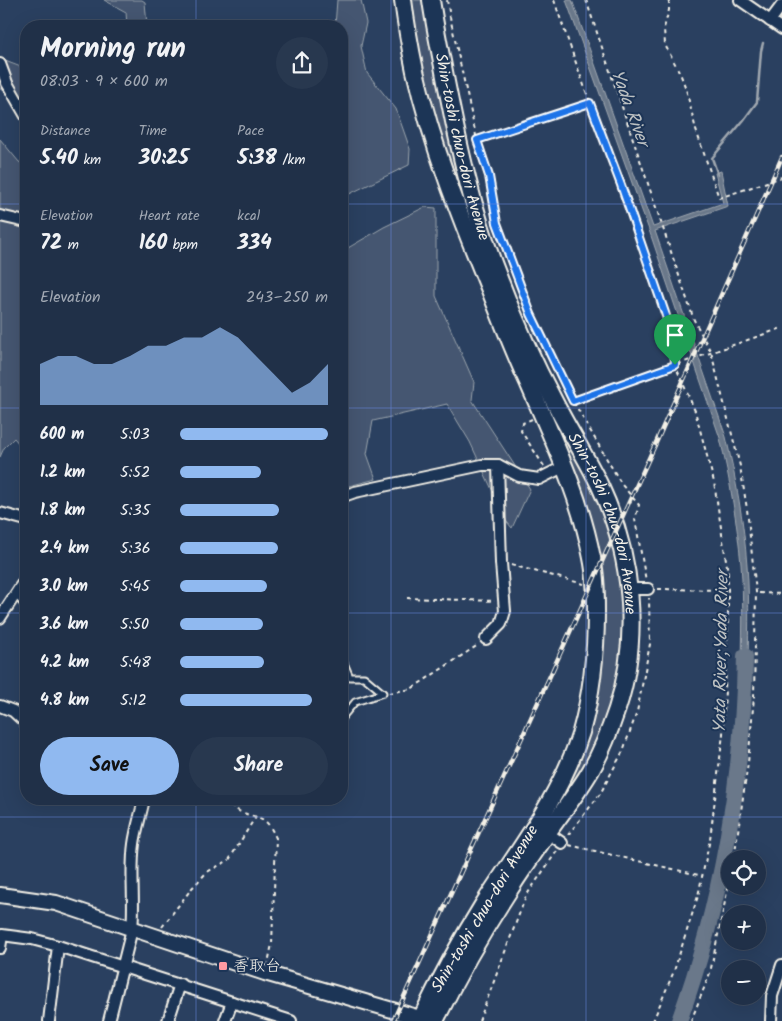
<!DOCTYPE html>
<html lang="en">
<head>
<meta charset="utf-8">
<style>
  :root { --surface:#203048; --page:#28384f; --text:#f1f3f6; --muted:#a2a9b4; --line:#3d4b60; --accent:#90b9f0 }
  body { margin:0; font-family:Kalam,"Klee One",sans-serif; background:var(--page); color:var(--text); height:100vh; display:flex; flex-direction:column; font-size:19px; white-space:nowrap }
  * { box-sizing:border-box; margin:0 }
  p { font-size:16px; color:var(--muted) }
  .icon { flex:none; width:28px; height:28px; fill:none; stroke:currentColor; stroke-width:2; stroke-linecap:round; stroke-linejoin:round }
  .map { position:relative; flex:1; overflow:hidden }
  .sheet { position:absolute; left:20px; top:20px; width:328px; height:785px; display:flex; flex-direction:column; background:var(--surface); border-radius:20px; box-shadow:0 5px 20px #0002,0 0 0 1px var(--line) }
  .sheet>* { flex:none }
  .controls { position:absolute; left:721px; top:850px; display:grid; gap:10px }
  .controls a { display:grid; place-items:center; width:45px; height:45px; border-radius:50%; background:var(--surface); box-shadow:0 5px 20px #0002,0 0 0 1px var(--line); font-size:25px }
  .pin { position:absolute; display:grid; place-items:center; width:42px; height:42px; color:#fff; margin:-51px -21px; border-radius:50% 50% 50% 0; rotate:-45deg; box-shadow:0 0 5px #0007 }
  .pin .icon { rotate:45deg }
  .round { display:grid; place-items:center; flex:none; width:52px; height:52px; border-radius:26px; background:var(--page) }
  .headline { display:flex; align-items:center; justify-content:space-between; height:85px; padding:0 20px }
  h1 { font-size:28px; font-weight:600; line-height:38px }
  .metrics { display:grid; grid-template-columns:repeat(3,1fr); gap:8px; height:85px; padding:5px 20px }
  .metrics div { display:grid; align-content:center }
  .metrics b { font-size:21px; font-weight:600 }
  .metrics small { font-size:14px; font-weight:400 }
  .metrics p { font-size:14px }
  .chart { height:140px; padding:10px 20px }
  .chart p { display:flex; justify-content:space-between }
  .chart svg { width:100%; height:90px; margin-top:5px; fill:var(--accent); opacity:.7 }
  .button { display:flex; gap:10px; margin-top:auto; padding:10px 20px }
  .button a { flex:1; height:58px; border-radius:30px; background:var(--accent); color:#111; font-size:20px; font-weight:600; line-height:58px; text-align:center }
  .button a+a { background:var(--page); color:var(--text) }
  ul { padding:0 20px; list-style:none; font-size:16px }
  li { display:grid; grid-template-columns:80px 60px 1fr; align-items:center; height:38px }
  li i { height:12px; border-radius:6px; background:var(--accent) }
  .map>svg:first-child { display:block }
  .green { fill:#445771; stroke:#9ca4ac }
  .water { fill:#6a788a; stroke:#a1a8b0 }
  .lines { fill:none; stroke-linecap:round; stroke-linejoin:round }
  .stream { stroke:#a1a8b0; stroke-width:2.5 }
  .river { stroke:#6a788a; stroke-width:16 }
  .lane-casing { stroke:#f4f1e8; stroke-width:9 }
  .street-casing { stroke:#f4f1e8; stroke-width:14 }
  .secondary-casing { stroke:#f4f1e8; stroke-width:18 }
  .primary-casing { stroke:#f4f1e8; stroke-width:20 }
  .path { stroke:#f4f1e8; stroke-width:2; stroke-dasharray:4 4; stroke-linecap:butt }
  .lane { stroke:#1d3557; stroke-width:5 }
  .street { stroke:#1d3557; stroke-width:10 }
  .secondary { stroke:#1d3557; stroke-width:14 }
  .primary { stroke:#1d3557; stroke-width:16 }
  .rail-casing { stroke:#f4f1e8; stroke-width:4.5 }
  .rail { stroke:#1d3557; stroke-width:2.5; stroke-dasharray:8; stroke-linecap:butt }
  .route-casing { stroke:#fff; stroke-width:10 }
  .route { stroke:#1a73e8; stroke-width:6 }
  .grid { fill:none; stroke:#6887de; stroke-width:1; stroke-opacity:0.55 }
  .poi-dot { fill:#ff9aa2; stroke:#1d3557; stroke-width:2 }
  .labels { text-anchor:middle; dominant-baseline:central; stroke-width:4; stroke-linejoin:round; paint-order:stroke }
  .street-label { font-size:16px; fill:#f4f1e8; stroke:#1d3557 }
  .poi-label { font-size:16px; fill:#f4f1e8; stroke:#1d3557; text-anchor:start }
  .water-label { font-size:18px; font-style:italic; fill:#bdc1c2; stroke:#1d3557 }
</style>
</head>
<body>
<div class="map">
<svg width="782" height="1021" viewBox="0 0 782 1021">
  <rect width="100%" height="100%" fill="#2a4060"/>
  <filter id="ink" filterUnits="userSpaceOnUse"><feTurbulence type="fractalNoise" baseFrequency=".02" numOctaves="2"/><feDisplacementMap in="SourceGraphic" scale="10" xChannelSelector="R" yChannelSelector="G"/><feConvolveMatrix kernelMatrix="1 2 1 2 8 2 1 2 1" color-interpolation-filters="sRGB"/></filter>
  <g filter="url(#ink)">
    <!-- green -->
    <g class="green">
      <polygon points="104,0 142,0 145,2 147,26 127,26 126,12"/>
      <polygon points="337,0 361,0 366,23 361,46 367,73 396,109 410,149 409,165 341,198 341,26 335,26"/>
      <polygon points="408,0 425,0 461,182 595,488 623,576 624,655 599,744 543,831 573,765 602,593 504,312 434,121"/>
      <polygon points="0,59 26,69 26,99 0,89"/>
      <polygon points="0,139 19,162 26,165 26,452 14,438 4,448 0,457"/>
      <polygon points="425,207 436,208 436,296 474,382 472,400 530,489 512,528 507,522 470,442 447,404 373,421 367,454 376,479 341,488 341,252 384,227"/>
    </g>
    <!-- water -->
    <path class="water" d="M566,0H572L653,227L723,203L715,173L721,171L728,206L655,231L726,437C736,479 744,523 747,566C750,603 748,640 748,677L742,676C742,639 744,601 741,564C737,522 730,480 720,438L649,230Z"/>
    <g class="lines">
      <!-- stream -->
      <polyline class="stream" points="718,175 712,158 743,121 757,102 761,51 763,43"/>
      <!-- river -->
      <path class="river" d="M679,1021C721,905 743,779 745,656"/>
      <defs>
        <polyline id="lane" points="341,656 350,677 364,677 383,693 355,702 341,719"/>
        <g id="street">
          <polyline points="740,0 782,29"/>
          <polyline points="770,21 782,5"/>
          <polyline points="0,64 7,83 26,116"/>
          <polyline points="0,216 26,222"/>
          <polyline points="341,497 355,492 482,465 498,465 519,476 539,479 565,466"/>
          <polyline points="0,513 26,520"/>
          <polyline points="629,589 648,589"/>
          <polyline points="17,593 26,603"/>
          <polyline points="0,618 26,578"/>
          <polyline points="486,639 501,624 505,611 501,563 498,465"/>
          <polyline points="0,706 13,711 26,723"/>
          <polyline points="548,833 562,843"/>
          <polyline points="0,948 2,935 32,939 58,946 232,1002 225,1021"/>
          <polyline points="232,1002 291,1021"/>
          <polyline points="49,1021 58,946"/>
          <path d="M109,1021L132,929C135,901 130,872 134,844C136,829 141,814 144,799"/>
          <polyline points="168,1021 180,984"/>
          <polyline points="771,1021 772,996 782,965"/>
        </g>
        <polyline id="secondary" points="0,895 56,903 265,973 430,1021"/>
        <g id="primary">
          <path d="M403,0C406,24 410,47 415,71C432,146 461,219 490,290C502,321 514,352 528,382C553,440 580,495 592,558C596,576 596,594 596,612C596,653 592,693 581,732C561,796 519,849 483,905C460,942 439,981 420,1021"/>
          <path id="s1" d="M431,0C435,28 441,55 446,82C459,148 473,213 498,276C514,319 533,362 555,403C569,431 587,458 600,486C632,555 641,636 617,709C610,730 602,751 591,770C576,796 556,819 540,844C501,900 465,959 435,1021"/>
        </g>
      </defs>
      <!-- lane casing -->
      <use href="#lane" class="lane-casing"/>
      <!-- street casing -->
      <use href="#street" class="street-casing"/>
      <!-- secondary casing -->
      <use href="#secondary" class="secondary-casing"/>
      <!-- primary casing -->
      <use href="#primary" class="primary-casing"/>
      <!-- path -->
      <g class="path">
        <polyline points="447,0 450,17 477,140 489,175 497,223 531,314 573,401 622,485 639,505 635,519 646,581"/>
        <path d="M554,0C593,113 635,226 674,339L675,365L695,411L714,482L728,573V623L723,734L710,839L698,896L674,971L653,1021"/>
        <polyline points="586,0 694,320 711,352 740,466 747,509 756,592 754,697 748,763 734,859"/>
        <polyline points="669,0 669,10 664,28 665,45 680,73 686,89 696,130 719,198 782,177"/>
        <polyline points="477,140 589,104"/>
        <polyline points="572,401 782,328"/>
        <polyline points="532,419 523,423 521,431 544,466"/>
        <polyline points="511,565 584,584"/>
        <polyline points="658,589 728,590"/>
        <polyline points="759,593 782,594"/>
        <polyline points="407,598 495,601"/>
        <polyline points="389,693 411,689 478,645"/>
        <path d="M225,799C230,803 235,810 241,812C261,820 265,814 276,838L272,944L268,963"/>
        <polyline points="568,835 600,794 623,751 637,712 650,644 649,598"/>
        <polyline points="569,845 703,876"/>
        <polyline points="162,927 192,888 207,872 229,860 256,816"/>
        <polyline points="479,1021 526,896 557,851"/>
        <polyline points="691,1021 710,973 730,878"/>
      </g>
      <!-- lane -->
      <use href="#lane" class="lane"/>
      <!-- street -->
      <use href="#street" class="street"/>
      <!-- secondary -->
      <use href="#secondary" class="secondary"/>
      <!-- primary -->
      <use href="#primary" class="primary"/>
      <defs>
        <polyline id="rail" points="393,1021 655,445 782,157"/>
      </defs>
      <!-- rail casing -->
      <use href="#rail" class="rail-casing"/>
      <!-- rail -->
      <use href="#rail" class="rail"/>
    </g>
  </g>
  <g class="lines" filter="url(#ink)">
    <defs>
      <polygon id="route" points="590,103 621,185 674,339 675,365 573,401 531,314 497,223 489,176 477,140"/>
    </defs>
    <!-- route casing -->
    <use href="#route" class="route-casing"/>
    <!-- route -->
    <use href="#route" class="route"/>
  </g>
  <!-- grid -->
  <path class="grid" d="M196,0V26M391,0V1021M586,0V1021M0,204H26M341,204H782M0,408H26M341,408H782M0,613H26M341,613H782M196,799V1021M0,817H782"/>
  <!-- markers -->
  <rect class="poi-dot" x="218" y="961" width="10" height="10" rx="2.5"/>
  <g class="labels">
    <!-- street labels -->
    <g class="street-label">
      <text stroke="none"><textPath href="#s1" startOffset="150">Shin-toshi chuo-dori Avenue</textPath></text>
      <text stroke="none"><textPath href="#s1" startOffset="555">Shin-toshi chuo-dori Avenue</textPath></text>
      <text transform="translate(485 909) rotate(-59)">Shin-toshi chuo-dori Avenue</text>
    </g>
    <!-- poi labels -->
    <g class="poi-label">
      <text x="233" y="966">香取台</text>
    </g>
    <!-- water labels -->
    <g class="water-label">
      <text transform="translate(629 108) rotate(70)">Yada River</text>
      <text transform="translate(722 652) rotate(-89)">Yata River;Yada River</text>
    </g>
  </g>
</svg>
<div class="controls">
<a><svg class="icon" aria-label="locate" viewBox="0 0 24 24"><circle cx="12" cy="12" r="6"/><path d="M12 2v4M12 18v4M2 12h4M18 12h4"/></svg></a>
<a>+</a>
<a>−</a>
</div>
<div class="pin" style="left:675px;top:365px;background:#1e9e55"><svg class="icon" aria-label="arrive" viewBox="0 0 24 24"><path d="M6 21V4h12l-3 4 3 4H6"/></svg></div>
<section class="sheet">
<div class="headline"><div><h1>Morning run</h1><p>08:03 · 9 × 600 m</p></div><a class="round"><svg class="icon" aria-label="share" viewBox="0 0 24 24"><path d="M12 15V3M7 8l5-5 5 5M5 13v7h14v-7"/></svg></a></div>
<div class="metrics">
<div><p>Distance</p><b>5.40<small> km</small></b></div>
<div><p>Time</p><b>30:25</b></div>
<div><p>Pace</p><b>5:38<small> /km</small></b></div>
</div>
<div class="metrics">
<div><p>Elevation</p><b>72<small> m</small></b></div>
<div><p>Heart rate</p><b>160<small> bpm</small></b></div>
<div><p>kcal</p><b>334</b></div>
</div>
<div class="chart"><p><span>Elevation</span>243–250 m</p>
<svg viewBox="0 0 160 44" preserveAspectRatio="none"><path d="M0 44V24L10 20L20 20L30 24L40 24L50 20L60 15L70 15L80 11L90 11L100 6L110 11L120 20L130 29L140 38L150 33L160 24V44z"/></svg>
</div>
<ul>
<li><b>600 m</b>5:03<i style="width:100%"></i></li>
<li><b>1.2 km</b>5:52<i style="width:55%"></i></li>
<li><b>1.8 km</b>5:35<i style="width:67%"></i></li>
<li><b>2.4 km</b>5:36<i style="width:66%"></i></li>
<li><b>3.0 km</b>5:45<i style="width:59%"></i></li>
<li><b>3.6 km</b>5:50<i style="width:56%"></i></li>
<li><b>4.2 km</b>5:48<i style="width:57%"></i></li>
<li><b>4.8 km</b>5:12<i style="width:89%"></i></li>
</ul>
<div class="button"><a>Save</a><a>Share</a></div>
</section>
</div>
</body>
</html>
